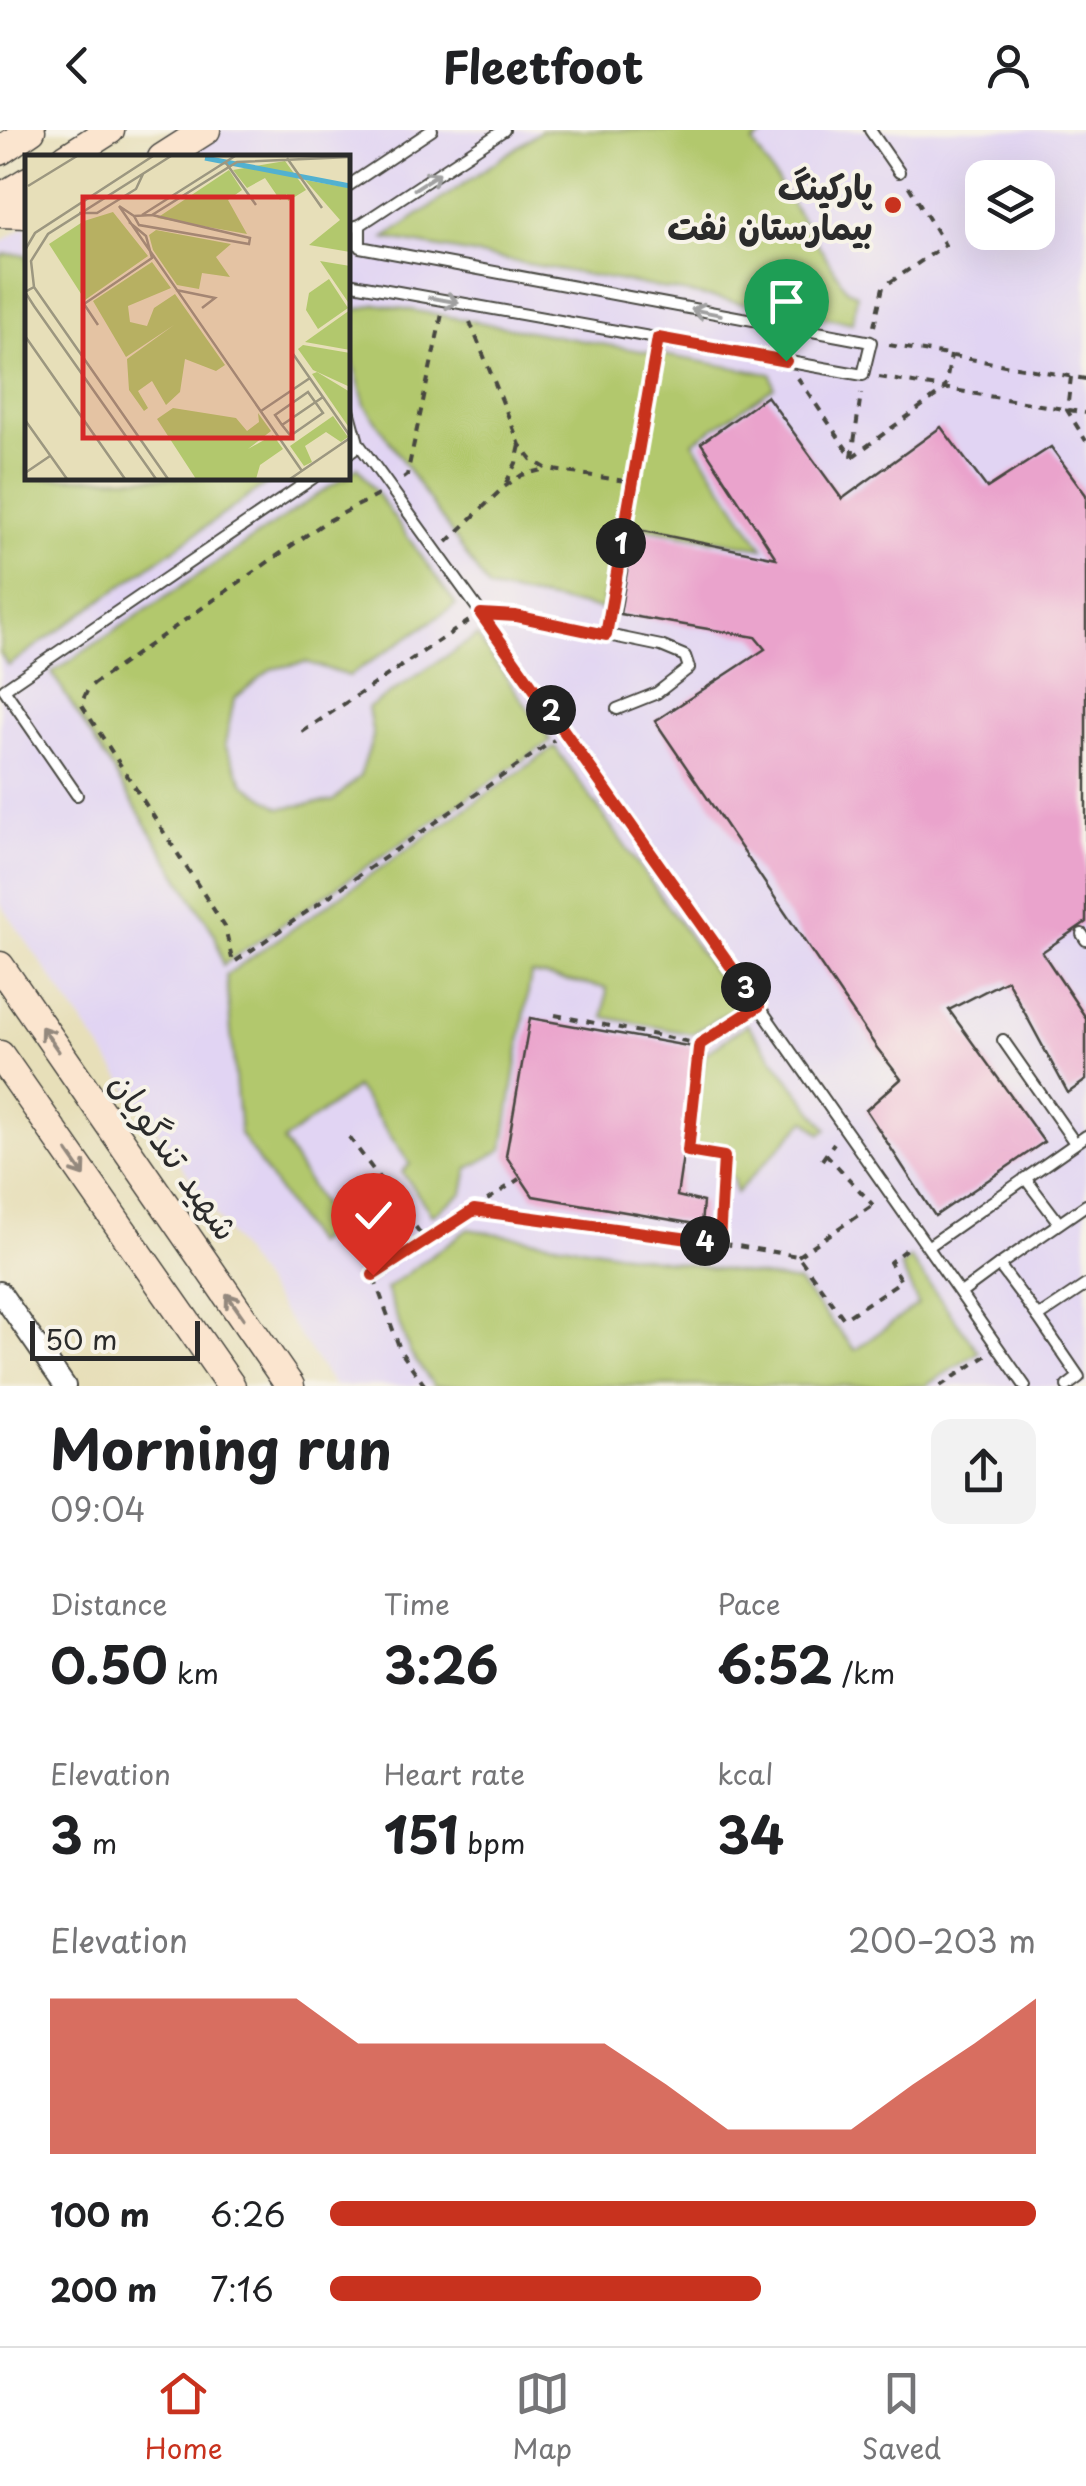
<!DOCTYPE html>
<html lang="en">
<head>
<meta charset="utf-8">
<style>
  :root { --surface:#fff; --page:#f2f2f2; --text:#202124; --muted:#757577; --line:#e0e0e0; --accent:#c8321e }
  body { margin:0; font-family:"Playpen Sans","Playpen Sans Arabic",sans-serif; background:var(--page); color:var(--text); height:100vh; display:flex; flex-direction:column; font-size:38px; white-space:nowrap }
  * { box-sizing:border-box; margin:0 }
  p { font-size:32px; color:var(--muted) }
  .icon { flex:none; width:55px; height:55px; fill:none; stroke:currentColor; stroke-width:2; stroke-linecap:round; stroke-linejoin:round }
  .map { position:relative; height:1256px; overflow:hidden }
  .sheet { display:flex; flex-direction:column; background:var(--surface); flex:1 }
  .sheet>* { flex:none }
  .tools { position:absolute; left:965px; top:30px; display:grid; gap:20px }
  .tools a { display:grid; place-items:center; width:90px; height:90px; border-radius:20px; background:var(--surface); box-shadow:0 10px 40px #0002; font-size:50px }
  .scale { position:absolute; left:30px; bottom:25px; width:170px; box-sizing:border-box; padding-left:10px; border:5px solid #2b2b2b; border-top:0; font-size:28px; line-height:35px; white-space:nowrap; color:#2b2b2b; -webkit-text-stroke:8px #f7f3e8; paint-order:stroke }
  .pin { position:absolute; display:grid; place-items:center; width:85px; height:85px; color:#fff; margin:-102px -42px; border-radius:50% 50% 50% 0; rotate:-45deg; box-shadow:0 0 10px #0007 }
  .pin .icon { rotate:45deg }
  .km { position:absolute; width:50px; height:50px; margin:-25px; border-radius:50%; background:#222; color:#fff; font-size:28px; line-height:50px; text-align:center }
  .round { display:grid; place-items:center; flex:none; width:105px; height:105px; border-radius:20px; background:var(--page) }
  .overview { display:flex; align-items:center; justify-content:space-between; height:170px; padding:0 50px }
  h1 { font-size:55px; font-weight:700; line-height:75px }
  .figures { display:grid; grid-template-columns:repeat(3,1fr); gap:15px; height:170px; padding:10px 50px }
  .figures div { display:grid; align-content:center }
  .figures b { font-size:50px; font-weight:700 }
  .figures small { font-size:28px; font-weight:400 }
  .figures p { font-size:28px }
  .chart { height:280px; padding:20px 50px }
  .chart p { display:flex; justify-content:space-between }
  .chart svg { width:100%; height:180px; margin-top:10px; fill:var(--accent); opacity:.7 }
  ul { padding:0 50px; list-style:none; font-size:32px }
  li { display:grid; grid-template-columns:160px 120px 1fr; align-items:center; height:75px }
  li i { height:25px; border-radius:12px; background:var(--accent) }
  header { display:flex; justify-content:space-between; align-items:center; height:130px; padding:0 50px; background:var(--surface); font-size:45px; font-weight:700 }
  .menu { display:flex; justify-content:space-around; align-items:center; height:140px; border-top:2px solid var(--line); background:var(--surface); font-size:28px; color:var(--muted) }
  .menu a { display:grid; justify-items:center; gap:5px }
  .menu .selected { color:var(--accent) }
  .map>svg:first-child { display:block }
  .built { fill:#e1d4f3; fill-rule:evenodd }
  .green { fill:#b2c86d; stroke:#6e7a4c; stroke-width:2.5 }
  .building { fill:#eaa3cc }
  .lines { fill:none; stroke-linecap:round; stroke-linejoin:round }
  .lane-casing { stroke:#474640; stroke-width:14 }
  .street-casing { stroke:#474640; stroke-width:24 }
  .secondary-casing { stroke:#474640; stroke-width:31 }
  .path { stroke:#474640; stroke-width:4; stroke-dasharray:8 8; stroke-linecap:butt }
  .lane { stroke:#fff; stroke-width:10 }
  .street { stroke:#fff; stroke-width:20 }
  .secondary { stroke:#fbe5cf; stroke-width:28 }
  .oneway { stroke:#a0a0a0 }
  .oneway2 { stroke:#93887d }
  .route-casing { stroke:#fff; stroke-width:20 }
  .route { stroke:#c8321e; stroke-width:12 }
  .poi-dot { fill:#c8321e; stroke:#f7f3e8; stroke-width:4 }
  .labels { text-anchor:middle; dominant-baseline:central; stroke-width:8; stroke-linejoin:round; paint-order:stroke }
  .poi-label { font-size:35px; font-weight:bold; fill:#2b2b2b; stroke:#f7f3e8; text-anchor:end }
  .street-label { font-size:35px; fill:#2b2b2b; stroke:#f7f3e8 }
  .inset-river { fill:none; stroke:#52b1d0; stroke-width:5 }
  .inset-road { fill:none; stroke:#9c9780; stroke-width:2.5 }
  .view { fill:#d62828; fill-opacity:0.15; stroke:#d62828; stroke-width:5 }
  .inset-edge { fill:none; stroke:#2b2b2b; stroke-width:5 }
</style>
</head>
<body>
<header><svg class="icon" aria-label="back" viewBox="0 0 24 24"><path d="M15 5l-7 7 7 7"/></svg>Fleetfoot<svg class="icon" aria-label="person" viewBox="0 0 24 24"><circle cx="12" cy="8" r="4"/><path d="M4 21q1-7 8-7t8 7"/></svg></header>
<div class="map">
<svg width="1086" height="1256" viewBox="0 0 1086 1256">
  <rect width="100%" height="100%" fill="#f7f3e8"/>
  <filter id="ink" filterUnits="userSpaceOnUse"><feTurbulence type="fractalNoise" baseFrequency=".01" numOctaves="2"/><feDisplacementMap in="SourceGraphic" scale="20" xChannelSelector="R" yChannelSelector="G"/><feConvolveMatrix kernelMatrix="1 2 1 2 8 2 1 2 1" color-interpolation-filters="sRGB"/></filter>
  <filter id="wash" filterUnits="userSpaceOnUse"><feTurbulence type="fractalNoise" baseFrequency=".0048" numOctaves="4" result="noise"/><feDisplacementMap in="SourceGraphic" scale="40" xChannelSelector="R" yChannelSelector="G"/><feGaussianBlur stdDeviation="2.25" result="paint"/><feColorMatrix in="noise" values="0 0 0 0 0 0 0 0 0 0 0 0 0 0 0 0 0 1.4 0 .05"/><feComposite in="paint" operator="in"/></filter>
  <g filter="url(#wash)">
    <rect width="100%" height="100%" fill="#e7dfb9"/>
    <!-- built -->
    <path class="built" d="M176,0H1086V1256H334L0,773V113L27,95L28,348H348V28L133,27ZM982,48H1038V102H982Z"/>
    <!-- green -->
    <g class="green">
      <polygon points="542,0 771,0 753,13 847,160 857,164 853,193 385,108"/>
      <polygon points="5,124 27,125 28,348 275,348 8,536 0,523 0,127"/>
      <polygon points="377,174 771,244 774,257 693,312 763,418 615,393 602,479 489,459 365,275 348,215 348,186 349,182"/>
      <polygon points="358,337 456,475 349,546 306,532 271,539 234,569 225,615 244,654 280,678 333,671 360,646 373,607 368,578 477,506 551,611 223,835 215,805 52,543 343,348 348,348 348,344"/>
      <polygon points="555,617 738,876 692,904 604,887 607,858 531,844 503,1019 468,1039 463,1063 432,1085 402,1042 410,1034 356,957 283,1011 336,1098 314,1114 240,1004 226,845"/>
      <polygon points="747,894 827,999 821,1004 806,990 736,1063 733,1048 727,1046 729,1024 691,1019 705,924"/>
      <polygon points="468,1099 798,1152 855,1220 918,1174 901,1136 910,1128 979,1222 925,1256 434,1256 410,1223 386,1159"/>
    </g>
    <g id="blocks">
      <!-- building -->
      <g class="building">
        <polygon points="767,266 842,369 941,297 987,358 1051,317 1086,365 1086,792 1042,822 1086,888 1086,950 1068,963 1007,850 949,880 1044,1012 935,1086 866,980 901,949 877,918 655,591 765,519 755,507 620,484 634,399 776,428 701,313"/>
        <polygon points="530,888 699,918 677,1066 703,1072 701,1095 533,1066 506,1026"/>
      </g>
    </g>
  </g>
  <g filter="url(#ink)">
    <use href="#blocks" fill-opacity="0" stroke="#474640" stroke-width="2.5"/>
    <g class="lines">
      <defs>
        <g id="lane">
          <polyline points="870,0 899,42"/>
          <polyline points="348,56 432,0"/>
          <polyline points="348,98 360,95 504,0"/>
          <polyline points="348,153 863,245 871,212 360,117 360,95"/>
          <polyline points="348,276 359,316 348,324"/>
          <polyline points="348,299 566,601 1025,1256"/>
          <polyline points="481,484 516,486 661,516 685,526 689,538 657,563 617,579"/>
          <polyline points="77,665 4,559 313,348"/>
          <polyline points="1082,804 1086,810"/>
          <polyline points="1003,910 1075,1013"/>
          <polyline points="1025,1048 1059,1093"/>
          <polyline points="929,1116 1086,1006"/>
          <polyline points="961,1163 999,1135"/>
          <polyline points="1038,1187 999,1135 1086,1075"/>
          <polyline points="1067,1256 1079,1247 1038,1187 1086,1155"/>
        </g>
        <polyline id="street" points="0,1162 65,1256"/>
        <g id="secondary">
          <polyline points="0,21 31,0"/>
          <polyline points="66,28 110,0"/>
          <polyline points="162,28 206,0"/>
          <polyline points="0,68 28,51"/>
          <polyline points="0,83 28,84"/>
          <polyline points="0,836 290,1256"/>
          <polyline points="0,925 231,1256"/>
        </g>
      </defs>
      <!-- lane casing -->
      <use href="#lane" class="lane-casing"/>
      <!-- street casing -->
      <use href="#street" class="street-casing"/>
      <!-- secondary casing -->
      <use href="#secondary" class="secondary-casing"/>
      <!-- path -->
      <g class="path">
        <polyline points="470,192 520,315 531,329 547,339 632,352 608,491"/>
        <polyline points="874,196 883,157 945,115 908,55"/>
        <polyline points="889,215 1086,249"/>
        <polyline points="879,247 1086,283"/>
        <polyline points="1071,247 1067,280 1086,311"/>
        <polyline points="798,248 852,327 945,259 951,225"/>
        <polyline points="852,327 861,263"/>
        <polyline points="403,348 407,345 442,184"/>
        <polyline points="632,352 655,224"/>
        <polyline points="506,353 516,333 520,315"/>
        <polyline points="378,365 324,393 89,557 81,574 225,797 233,833 554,610"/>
        <polyline points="447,412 504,357 522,345 546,339"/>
        <polyline points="302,602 469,491"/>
        <polyline points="555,885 700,914"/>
        <polyline points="349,1007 426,1111"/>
        <polyline points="826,1024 873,1075"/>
        <polyline points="822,1030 834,1013"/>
        <polyline points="474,1079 519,1049"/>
        <polyline points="719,1112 724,1027 688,1021 699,918 700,914 747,883"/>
        <polyline points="798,1126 876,1073"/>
        <polyline points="425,1256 401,1222 373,1145 474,1079 719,1113 798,1126 844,1189 901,1151 890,1132 910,1116"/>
        <polyline points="940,1256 986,1226"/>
      </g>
      <!-- lane -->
      <use href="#lane" class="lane"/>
      <!-- street -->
      <use href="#street" class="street"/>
      <!-- secondary -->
      <use href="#secondary" class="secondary"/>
    </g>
    <!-- one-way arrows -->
    <defs><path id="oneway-shaft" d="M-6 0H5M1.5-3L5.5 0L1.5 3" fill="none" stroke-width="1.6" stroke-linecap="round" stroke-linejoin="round" transform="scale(2.5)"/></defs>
    <g class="oneway">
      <use href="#oneway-shaft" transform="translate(427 51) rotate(-33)"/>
      <use href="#oneway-shaft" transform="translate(444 170) rotate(10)"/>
      <use href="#oneway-shaft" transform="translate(706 182) rotate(-169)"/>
    </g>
    <g class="oneway2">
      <use href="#oneway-shaft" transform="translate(50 909) rotate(-125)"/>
      <use href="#oneway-shaft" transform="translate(76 1034) rotate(55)"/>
      <use href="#oneway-shaft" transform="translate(235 1176) rotate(-125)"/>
    </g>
  </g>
  <g class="lines" filter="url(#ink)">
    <defs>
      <polyline id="route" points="373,1145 474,1080 719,1113 724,1027 688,1021 699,918 700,914 759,876 481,484 516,486 606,505 658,208 786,231"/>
    </defs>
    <!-- route casing -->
    <use href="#route" class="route-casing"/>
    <!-- route -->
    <use href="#route" class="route"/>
  </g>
  <!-- markers -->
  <circle class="poi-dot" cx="893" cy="75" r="10"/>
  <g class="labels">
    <!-- poi labels -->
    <g class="poi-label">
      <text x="873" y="55">پارکینگ<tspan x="873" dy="40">بیمارستان نفت</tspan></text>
    </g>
    <!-- street labels -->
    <g class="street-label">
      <text transform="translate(176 1025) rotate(55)">شهید تندگویان</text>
    </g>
  </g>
  <!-- overview -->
  <g transform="translate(25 25)">
    <rect width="325" height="325" fill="#e7dfb9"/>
    <path d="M260,6L281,35L263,46L262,39L255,45L240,23L222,33L208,15ZM204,15L217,35L203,45L222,79L132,63ZM280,25L325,33V97L284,90L315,65ZM88,57L123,101L60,145L24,89L59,66ZM131,75L206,89L191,102L205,122L177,118L174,134L152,130L128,95L124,80ZM295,106L325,111V150ZM127,107L146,133L103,151L105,167L122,171L129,153L150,139L200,210L191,216L160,204L155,237L141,250L127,226L113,236L123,253L119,256L104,235L102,204L149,170L101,202L68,146ZM304,124L323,153L293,174L281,155L284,138ZM325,155V195L280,187ZM278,190L325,198V232L288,215L273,194ZM292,217L325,237V274L287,219ZM148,253L211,263L222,276L234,267L233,258L246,276L223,294L248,280L258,294L235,310L231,324H171L132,264ZM308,261L323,282L316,287L301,277L280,291L287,307L279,311L265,291Z" fill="#b2c86d"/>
    <path class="inset-river" d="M180,3L325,31"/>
    <path class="inset-road" d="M262,3L297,53M201,8L231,50M3,31L52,1M94,51L277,316M94,51L109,61L127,60L212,7L325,2M54,58H72L111,34L118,19M117,60L210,1M109,61L114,70L224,89L225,83L127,60M0,95L10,78L128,1M9,132L0,137L9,151L131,324M151,135L190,143L177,153M73,170L59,149L127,103L121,81L104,67M0,181L100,324M266,196L325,281M236,256L285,223M0,265L42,324M257,270L250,260L283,237L298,258L265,281M265,280L257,270L298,242M0,318L25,301M143,324L9,132L6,106L23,79L146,1M265,324L325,283"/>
    <path class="view" d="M58,42H267V283H58Z"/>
    <rect width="325" height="325" class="inset-edge"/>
  </g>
</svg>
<div class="tools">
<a><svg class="icon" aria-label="layers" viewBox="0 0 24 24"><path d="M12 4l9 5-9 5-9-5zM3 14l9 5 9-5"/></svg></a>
</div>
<div class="scale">50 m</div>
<div class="pin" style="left:786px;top:231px;background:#1e9e55"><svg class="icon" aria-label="arrive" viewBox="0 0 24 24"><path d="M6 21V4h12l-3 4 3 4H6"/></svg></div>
<div class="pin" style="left:373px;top:1145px;background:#d93025"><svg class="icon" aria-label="check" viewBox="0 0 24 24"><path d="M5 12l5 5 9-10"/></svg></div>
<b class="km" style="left:621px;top:413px">1</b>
<b class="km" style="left:551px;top:580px">2</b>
<b class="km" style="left:746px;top:857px">3</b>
<b class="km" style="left:705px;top:1111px">4</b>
</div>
<section class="sheet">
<div class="overview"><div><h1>Morning run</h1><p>09:04</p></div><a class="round"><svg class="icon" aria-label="share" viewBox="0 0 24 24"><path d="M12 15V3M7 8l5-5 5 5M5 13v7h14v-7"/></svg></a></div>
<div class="figures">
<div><p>Distance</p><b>0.50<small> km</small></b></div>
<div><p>Time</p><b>3:26</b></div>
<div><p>Pace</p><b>6:52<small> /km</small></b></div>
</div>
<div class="figures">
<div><p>Elevation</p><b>3<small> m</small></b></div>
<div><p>Heart rate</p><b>151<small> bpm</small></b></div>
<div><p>kcal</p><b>34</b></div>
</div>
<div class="chart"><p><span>Elevation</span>200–203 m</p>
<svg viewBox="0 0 160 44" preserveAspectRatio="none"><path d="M0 44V6L10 6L20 6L30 6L40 6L50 17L60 17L70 17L80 17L90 17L100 27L110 38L120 38L130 38L140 27L150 17L160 6V44z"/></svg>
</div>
<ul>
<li><b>100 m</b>6:26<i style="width:100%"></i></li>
<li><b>200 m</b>7:16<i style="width:61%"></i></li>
</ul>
</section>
<nav class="menu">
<a class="selected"><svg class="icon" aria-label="home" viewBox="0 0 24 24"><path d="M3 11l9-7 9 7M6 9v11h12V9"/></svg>Home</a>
<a><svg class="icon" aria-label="map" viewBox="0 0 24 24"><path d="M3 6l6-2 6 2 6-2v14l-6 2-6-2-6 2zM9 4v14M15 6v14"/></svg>Map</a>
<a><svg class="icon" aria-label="saved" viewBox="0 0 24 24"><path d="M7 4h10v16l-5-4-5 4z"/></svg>Saved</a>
</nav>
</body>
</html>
